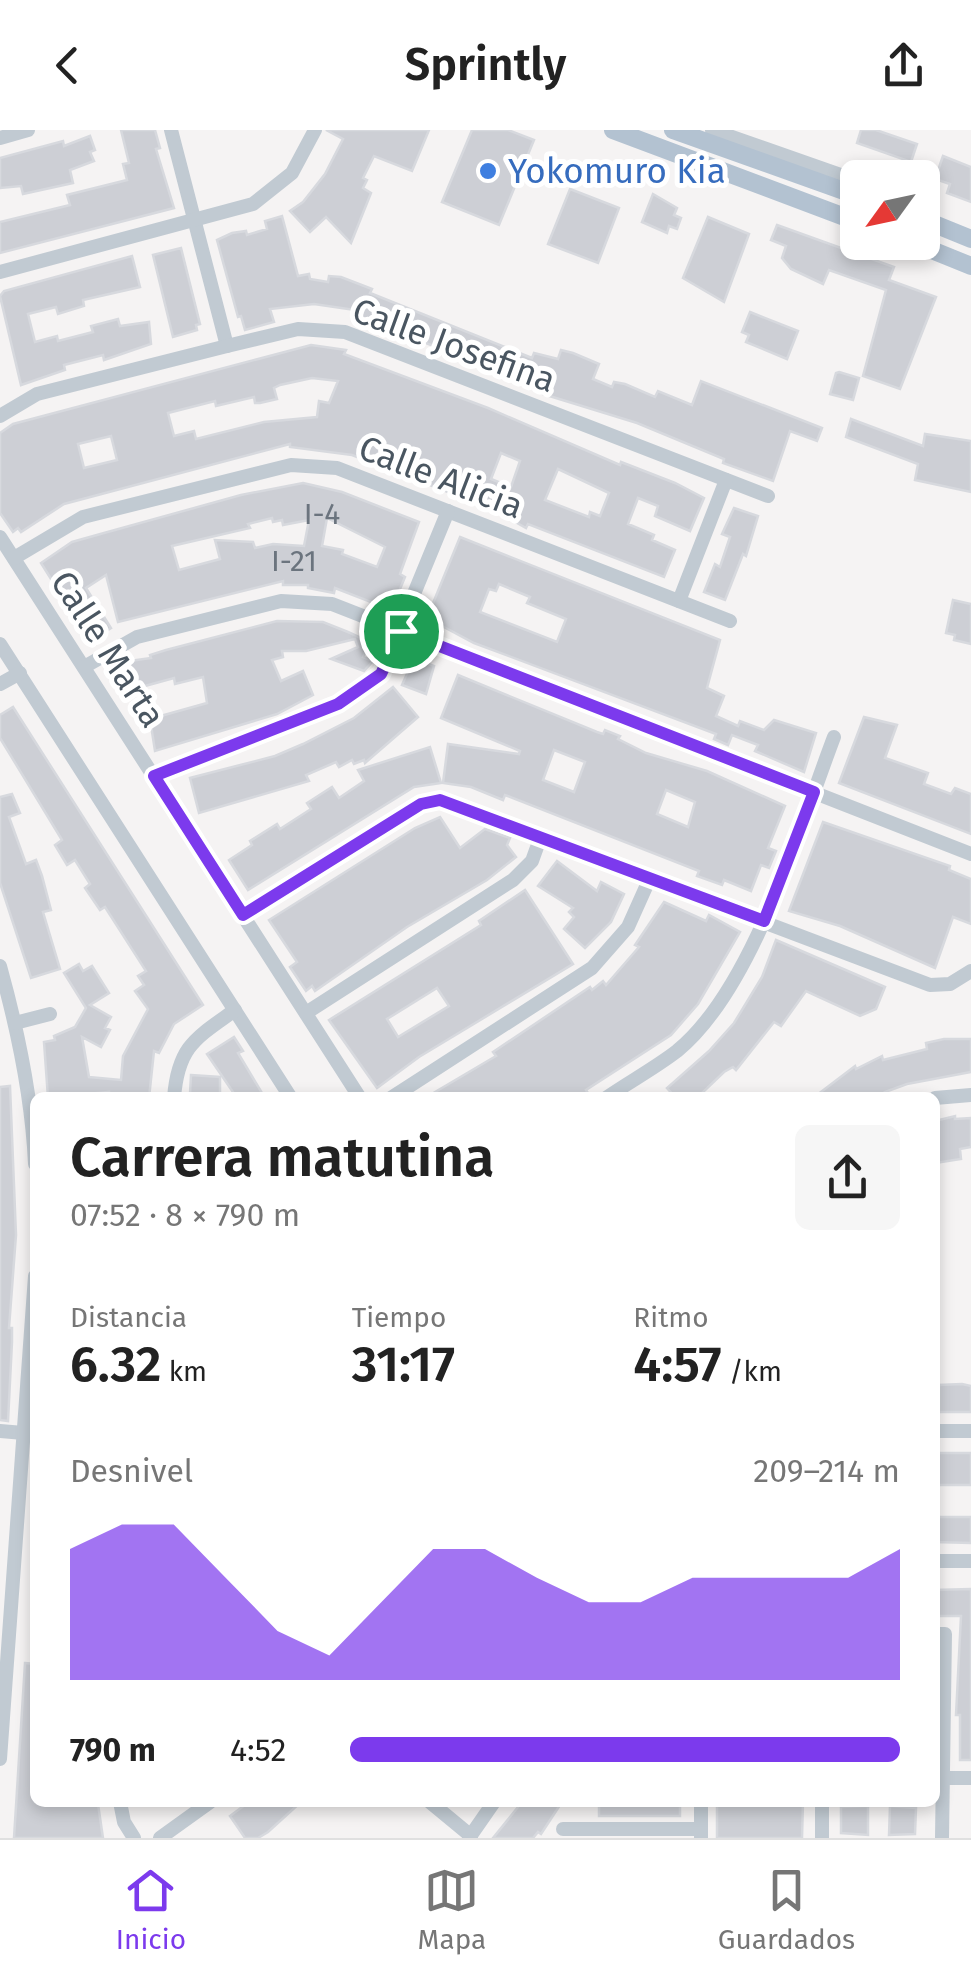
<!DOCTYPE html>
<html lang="es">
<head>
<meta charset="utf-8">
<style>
  :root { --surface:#fff; --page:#f6f6f6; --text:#222; --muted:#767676; --line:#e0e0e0; --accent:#7c3aed }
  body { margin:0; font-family:"Fira Sans",sans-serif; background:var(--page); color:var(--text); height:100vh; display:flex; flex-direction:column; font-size:38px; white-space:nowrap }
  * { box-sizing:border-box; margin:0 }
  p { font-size:32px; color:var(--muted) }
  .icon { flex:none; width:55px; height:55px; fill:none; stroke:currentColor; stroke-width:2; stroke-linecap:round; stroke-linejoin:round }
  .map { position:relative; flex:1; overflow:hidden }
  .details { position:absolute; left:30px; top:962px; width:910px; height:715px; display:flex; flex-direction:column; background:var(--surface); border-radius:15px; box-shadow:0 5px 15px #0003 }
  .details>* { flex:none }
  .needle { width:65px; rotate:237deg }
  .fabs { position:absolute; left:840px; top:30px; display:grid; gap:20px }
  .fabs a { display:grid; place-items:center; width:100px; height:100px; border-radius:15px; background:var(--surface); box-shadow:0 5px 15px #0003; font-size:50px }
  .pin { position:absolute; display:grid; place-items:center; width:85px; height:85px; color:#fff; margin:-42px; border:5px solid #fff; border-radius:50%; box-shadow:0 2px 10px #0007 }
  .round { display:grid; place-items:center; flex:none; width:105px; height:105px; border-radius:15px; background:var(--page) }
  .overview { display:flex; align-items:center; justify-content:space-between; height:170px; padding:0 40px }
  h1 { font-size:55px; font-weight:600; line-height:75px }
  .metrics { display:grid; grid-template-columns:repeat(3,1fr); gap:15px; height:170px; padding:10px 40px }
  .metrics div { display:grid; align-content:center }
  .metrics b { font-size:50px; font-weight:600 }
  .metrics small { font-size:28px; font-weight:400 }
  .metrics p { font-size:28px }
  .chart { height:280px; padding:20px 40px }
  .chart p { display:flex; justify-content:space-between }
  .chart svg { width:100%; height:180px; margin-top:10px; fill:var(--accent); opacity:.7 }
  ul { padding:0 40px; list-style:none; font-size:32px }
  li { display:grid; grid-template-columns:160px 120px 1fr; align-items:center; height:75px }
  li i { height:25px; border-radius:12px; background:var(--accent) }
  header { display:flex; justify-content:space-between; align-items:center; height:130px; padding:0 40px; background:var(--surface); font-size:45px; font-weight:600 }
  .dock { display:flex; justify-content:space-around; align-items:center; height:140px; border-top:2px solid var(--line); background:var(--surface); font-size:28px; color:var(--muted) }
  .dock a { display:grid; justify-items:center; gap:5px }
  .dock .selected { color:var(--accent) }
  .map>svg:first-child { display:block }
  .building { fill:#cdcfd5; stroke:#d7d9de; stroke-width:2.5; fill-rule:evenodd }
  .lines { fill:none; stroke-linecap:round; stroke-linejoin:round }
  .minor { stroke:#c1cad2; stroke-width:14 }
  .major { stroke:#b3c2d1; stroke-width:18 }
  .route-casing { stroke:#fff; stroke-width:20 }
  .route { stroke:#7c3aed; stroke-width:12 }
  .shop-dot { fill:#3f7fe0; stroke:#fff; stroke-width:4 }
  .labels { text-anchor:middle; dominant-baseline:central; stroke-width:10; stroke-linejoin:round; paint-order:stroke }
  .number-label { font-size:30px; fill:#6b747e }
  .shop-label { font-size:35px; fill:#366cbe; stroke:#fff; text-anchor:start }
  .street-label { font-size:35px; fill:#4a5661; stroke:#fff }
</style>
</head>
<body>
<header><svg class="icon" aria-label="back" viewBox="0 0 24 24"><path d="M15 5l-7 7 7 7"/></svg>Sprintly<svg class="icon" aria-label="share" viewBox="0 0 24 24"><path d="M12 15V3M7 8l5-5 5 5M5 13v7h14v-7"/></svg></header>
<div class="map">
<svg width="971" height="1708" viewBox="0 0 971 1708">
  <rect width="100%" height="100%" fill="#f5f3f3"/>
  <!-- building -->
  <g class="building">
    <polygon points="121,0 155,0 160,18 156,19 174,78 0,123 0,92 70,75 67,65 127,50 123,34 129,33"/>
    <polygon points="326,0 429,0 412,41 374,26 363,48 367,50 363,58 371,63 351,113 326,87 310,102 290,81 303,72 325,44 343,9"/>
    <polygon points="472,0 508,0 534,10 499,95 442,72"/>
    <polygon points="861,0 876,0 917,14 911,32 857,13"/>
    <polygon points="90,6 95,20 90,22 94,31 70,40 73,53 23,64 21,56 0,58 0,28 63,11 64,16"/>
    <polygon points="943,26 971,37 971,72 947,63 950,54 935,49"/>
    <polygon points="570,59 619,78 598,133 548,114"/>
    <polygon points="653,64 677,78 674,85 681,88 677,99 669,96 667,103 642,92"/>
    <polygon points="282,86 298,146 309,144 310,149 328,152 329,146 341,147 372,159 370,163 532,228 534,223 558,229 561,220 573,223 599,234 593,249 612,257 614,252 625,254 655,267 658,261 692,275 701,251 822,298 817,311 790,301 773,351 723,333 724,329 637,293 543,264 534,259 535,255 353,185 355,180 314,174 270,179 274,192 245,200 241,186 238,187 217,110 232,103 246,101 247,105 267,99 265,91"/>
    <polygon points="708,87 749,104 724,172 683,148"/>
    <polygon points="777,95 894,137 889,150 936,167 900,259 863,246 886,160 829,140 823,154 791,139 782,128 786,116 771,110"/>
    <polygon points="181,118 200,194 196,195 197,200 173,207 153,125"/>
    <polygon points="132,126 140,157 83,170 84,176 58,184 56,177 28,184 35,212 57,206 58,211 93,202 91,196 118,189 120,196 149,192 151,214 104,230 103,225 64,235 65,240 21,255 0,166 4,161"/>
    <polygon points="750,182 798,201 787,229 746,212 749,205 742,202"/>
    <path d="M311,215L346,220L344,224L488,278L620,335L621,332L675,353L704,368L690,401L655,386L658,376L638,368L628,394L654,405L652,410L675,420L664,447L528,394L526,398L492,379L352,325L290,317V314L64,374L21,402L18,398L13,402L0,383V303L13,294ZM312,248L338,251L329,273L319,271L317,287L264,292L196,309L194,301L174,306L168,283L215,271L216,276L254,267L255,273H260L277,269L274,258L280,255ZM111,306L117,330L84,338L78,314ZM501,323L520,331L511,357L491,349ZM558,339L609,363L600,386L590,382L589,387L545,370Z"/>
    <polygon points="839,242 859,248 853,270 830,264 836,243"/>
    <polygon points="851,289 923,316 925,304 971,311 971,362 915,350 918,334 846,307"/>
    <path d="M303,353L342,362L419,392L400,444L405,447L393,476L388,473L386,478L335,458L334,463L308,458V455H283V451L118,492L106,445L86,458L111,498L90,511L41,433L72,412L104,403L241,365ZM272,388L273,392L282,390L283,395L309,390L304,416L273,414L255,418L253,412L215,410L220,429L179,440L172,416L250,398L248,394ZM327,388L385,417L377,437L342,424L343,420L322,416Z"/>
    <polygon points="734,378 758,386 746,426 743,424 725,470 704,462 715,434 720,437 730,407 722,404"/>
    <path d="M460,407L720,510L707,558L724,566L716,586L738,596L740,591L764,600L774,590L816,603L804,642L755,621L758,615L732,605L728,615L714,609L716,604L474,513L427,488ZM499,454L530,467L527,473L566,489L557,512L480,482L489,459L496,461Z"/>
    <polygon points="953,470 971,474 971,514 954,510 955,505 946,503"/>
    <polygon points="277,491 323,492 348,502 370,512 363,527 373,531 364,541 331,529 358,517 355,509 306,521 282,521 283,527 272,530 281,551 303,541 313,565 277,584 155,621 150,589 207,573 203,547 175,554 174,548 145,556 127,568 113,546 118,542 117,539 130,531 151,528 150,525 166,520"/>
    <polygon points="418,530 434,536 426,564 402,555 412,532 417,534"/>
    <path d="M458,545L597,602L603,604L605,600L620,606L618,609L646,623L707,641L785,676L768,718L776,721L769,738L761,735L751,761L724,750L722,755L697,746L699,741L505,665L503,670L471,657L443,653L448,614L519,624L520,621L441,588ZM554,620L585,632L574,662L543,650ZM666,660L695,672L688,697L657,684Z"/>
    <polygon points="393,557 418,587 365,633 364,630 354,634 352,630 339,637 336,632 306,645 309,651 199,683 190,648 275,626 303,614 354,588"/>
    <polygon points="13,577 203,875 174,894 159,923 154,921 149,968 109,968 109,962 48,968 44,912 55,910 54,906 75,897 86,878 64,843 79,834 83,841 92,836 109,863 90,875 111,887 105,898 110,900 101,917 82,907 89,947 121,950 123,926 148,879 135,861 144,855 138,846 146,841 105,777 100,780 85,758 90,754 75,730 67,735 55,715 62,710 0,608 0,585"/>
    <polygon points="864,587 897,595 885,628 928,643 924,654 951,664 955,658 971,664 971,704 839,653"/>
    <polygon points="430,617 441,653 414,657 248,760 229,730 252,715 250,711 277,694 280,699 311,679 307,673 332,657 339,668 364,651 358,640"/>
    <polygon points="12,664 20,683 9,687 26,734 36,730 42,746 51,780 43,782 60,839 31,848 0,753 0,667"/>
    <polygon points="440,687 460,718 485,699 510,708 507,715 516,727 487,750 407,797 315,861 312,856 306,861 290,837 297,832 269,790 415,698"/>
    <polygon points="823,692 950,736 949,740 971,749 971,794 953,787 935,838 840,796 789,781"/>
    <polygon points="557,731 597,761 601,752 624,764 611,792 585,818 564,799 574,787 569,782 573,778 538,756"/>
    <path d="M525,760L573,834L419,927L377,958L329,890L481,795L479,791ZM437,858L449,876L398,907L387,889Z"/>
    <polygon points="664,772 706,791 709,785 740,802 698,874 671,905 586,960 591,968 425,968 496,926 493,922 590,857 592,860 603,851 606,855 639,817 635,815"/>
    <polygon points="776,810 885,857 876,879 860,886 806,861 781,896 774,892 736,940 733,937 724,942 703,962 708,968 676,968 667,958 709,921 734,893 762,847"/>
    <polygon points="234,907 243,921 238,923 265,968 237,968 207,924"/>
    <polygon points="944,909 971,909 971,942 907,954 885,962 888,968 813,968 855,936 856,939 882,926 883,930 927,919 926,913"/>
    <polygon points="191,945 220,947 220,968 194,968 190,964"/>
    <polygon points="10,956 16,1105 9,1198 12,1198 12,1212 8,1291 0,1290 0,957"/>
    <polygon points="955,986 955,989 971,988 971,1017 960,1019 961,1029 935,1033 935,991"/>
    <polygon points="962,1254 971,1256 971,1282 939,1282 939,1255"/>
    <rect x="935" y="1323" width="36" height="32"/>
    <polygon points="935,1387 971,1387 971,1413 935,1412"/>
    <polygon points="971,1459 971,1630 960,1630 960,1585 956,1585 961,1486 935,1486 935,1460"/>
    <polygon points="25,1533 35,1534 35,1672 98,1674 103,1708 14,1708"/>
    <polygon points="249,1672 301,1672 268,1702 258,1708 245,1708 230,1686"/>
    <polygon points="522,1672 562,1672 541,1704 538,1702 533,1708 493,1708"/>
    <rect x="599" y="1672" width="81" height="14"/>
    <polygon points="717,1672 803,1672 802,1708 717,1708"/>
    <polygon points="868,1676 868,1705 841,1703 841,1677"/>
    <polygon points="890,1676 916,1678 915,1704 889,1705"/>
  </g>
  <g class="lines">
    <!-- minor -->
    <g class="minor">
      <polyline points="171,0 227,216"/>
      <polyline points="712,0 858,51"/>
      <polyline points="0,8 28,0"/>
      <polyline points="0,142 253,74 292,43 315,0"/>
      <polyline points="0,286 37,264 227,216 298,199 345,202 768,366"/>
      <polyline points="0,407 360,968"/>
      <polyline points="14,428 83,387 291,335 337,338 730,491"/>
      <polyline points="679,471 726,350"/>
      <polyline points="0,514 291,968"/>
      <polyline points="84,537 137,507 281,471 332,474 971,724"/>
      <polyline points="0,554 20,543"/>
      <polyline points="154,646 338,574 381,544 448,381"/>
      <polyline points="243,785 421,674 440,670 930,855 950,854 971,841"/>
      <path d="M0,836C18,901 32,967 35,1034"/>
      <polyline points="306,883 513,750 532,731 541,706"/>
      <polyline points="15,893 50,884"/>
      <path d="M174,968C178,916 196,908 235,880"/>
      <polyline points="391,968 592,838 628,797 650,748"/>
      <path d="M606,968C629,952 655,938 677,921C753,859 799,699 834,607"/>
      <polyline points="935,968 971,965"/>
      <polyline points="0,1301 35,1304"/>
      <polyline points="935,1301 971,1301"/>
      <polyline points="935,1431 971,1431"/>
      <polyline points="935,1504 945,1504 942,1708"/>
      <polyline points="0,1629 35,1146"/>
      <polyline points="936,1648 971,1648"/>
      <polyline points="120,1672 124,1692 134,1708"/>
      <polyline points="430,1672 471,1706"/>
      <polyline points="563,1699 701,1699"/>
      <polyline points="701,1707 701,1672"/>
      <polyline points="160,1708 210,1672"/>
      <polyline points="469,1708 494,1672"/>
      <polyline points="822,1708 822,1672"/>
    </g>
    <!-- major -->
    <g class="major">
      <polyline points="613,0 858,92"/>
      <polyline points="673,0 858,66"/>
      <polyline points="922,89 971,109"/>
      <polyline points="912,112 971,136"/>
    </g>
  </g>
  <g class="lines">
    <defs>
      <polygon id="route" points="401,501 814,662 764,791 440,670 421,674 243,785 154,646 338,574 381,544"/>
    </defs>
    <!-- route casing -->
    <use href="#route" class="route-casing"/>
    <!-- route -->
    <use href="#route" class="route"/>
  </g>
  <!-- markers -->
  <circle class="shop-dot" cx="488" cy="41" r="10"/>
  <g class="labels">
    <!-- number labels -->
    <g class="number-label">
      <text x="322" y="384">I-4</text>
      <text x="294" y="431">I-21</text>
    </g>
    <!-- shop labels -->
    <g class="shop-label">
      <text x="508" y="41">Yokomuro Kia</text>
    </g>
    <!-- street labels -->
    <g class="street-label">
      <text transform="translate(454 215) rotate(20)">Calle Josefina</text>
      <text transform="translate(441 347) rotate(21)">Calle Alicia</text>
      <text transform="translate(108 519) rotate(57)">Calle Marta</text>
    </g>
  </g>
</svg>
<div class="fabs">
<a><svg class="needle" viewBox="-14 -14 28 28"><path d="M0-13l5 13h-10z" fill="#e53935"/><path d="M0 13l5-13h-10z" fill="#767676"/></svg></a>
</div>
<div class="pin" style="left:401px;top:501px;background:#1e9e55"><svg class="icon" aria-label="arrive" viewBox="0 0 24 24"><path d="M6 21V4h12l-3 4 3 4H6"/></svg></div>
<section class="details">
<div class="overview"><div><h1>Carrera matutina</h1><p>07:52 · 8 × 790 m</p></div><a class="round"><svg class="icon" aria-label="share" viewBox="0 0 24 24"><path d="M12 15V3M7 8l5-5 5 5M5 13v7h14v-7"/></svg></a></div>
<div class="metrics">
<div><p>Distancia</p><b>6.32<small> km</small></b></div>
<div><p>Tiempo</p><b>31:17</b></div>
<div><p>Ritmo</p><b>4:57<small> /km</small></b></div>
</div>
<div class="chart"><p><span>Desnivel</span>209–214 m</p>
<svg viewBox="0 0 160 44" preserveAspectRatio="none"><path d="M0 44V12L10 6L20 6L30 19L40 32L50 38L60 25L70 12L80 12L90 19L100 25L110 25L120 19L130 19L140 19L150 19L160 12V44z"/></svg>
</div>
<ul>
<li><b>790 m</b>4:52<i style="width:100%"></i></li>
</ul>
</section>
</div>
<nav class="dock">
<a class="selected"><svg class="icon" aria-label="home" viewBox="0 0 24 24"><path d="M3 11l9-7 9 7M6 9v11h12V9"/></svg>Inicio</a>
<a><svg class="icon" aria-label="map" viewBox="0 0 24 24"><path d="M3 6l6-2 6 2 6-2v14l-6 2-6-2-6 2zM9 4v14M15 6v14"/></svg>Mapa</a>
<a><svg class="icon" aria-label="saved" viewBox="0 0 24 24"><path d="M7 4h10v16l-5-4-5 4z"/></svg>Guardados</a>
</nav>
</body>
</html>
